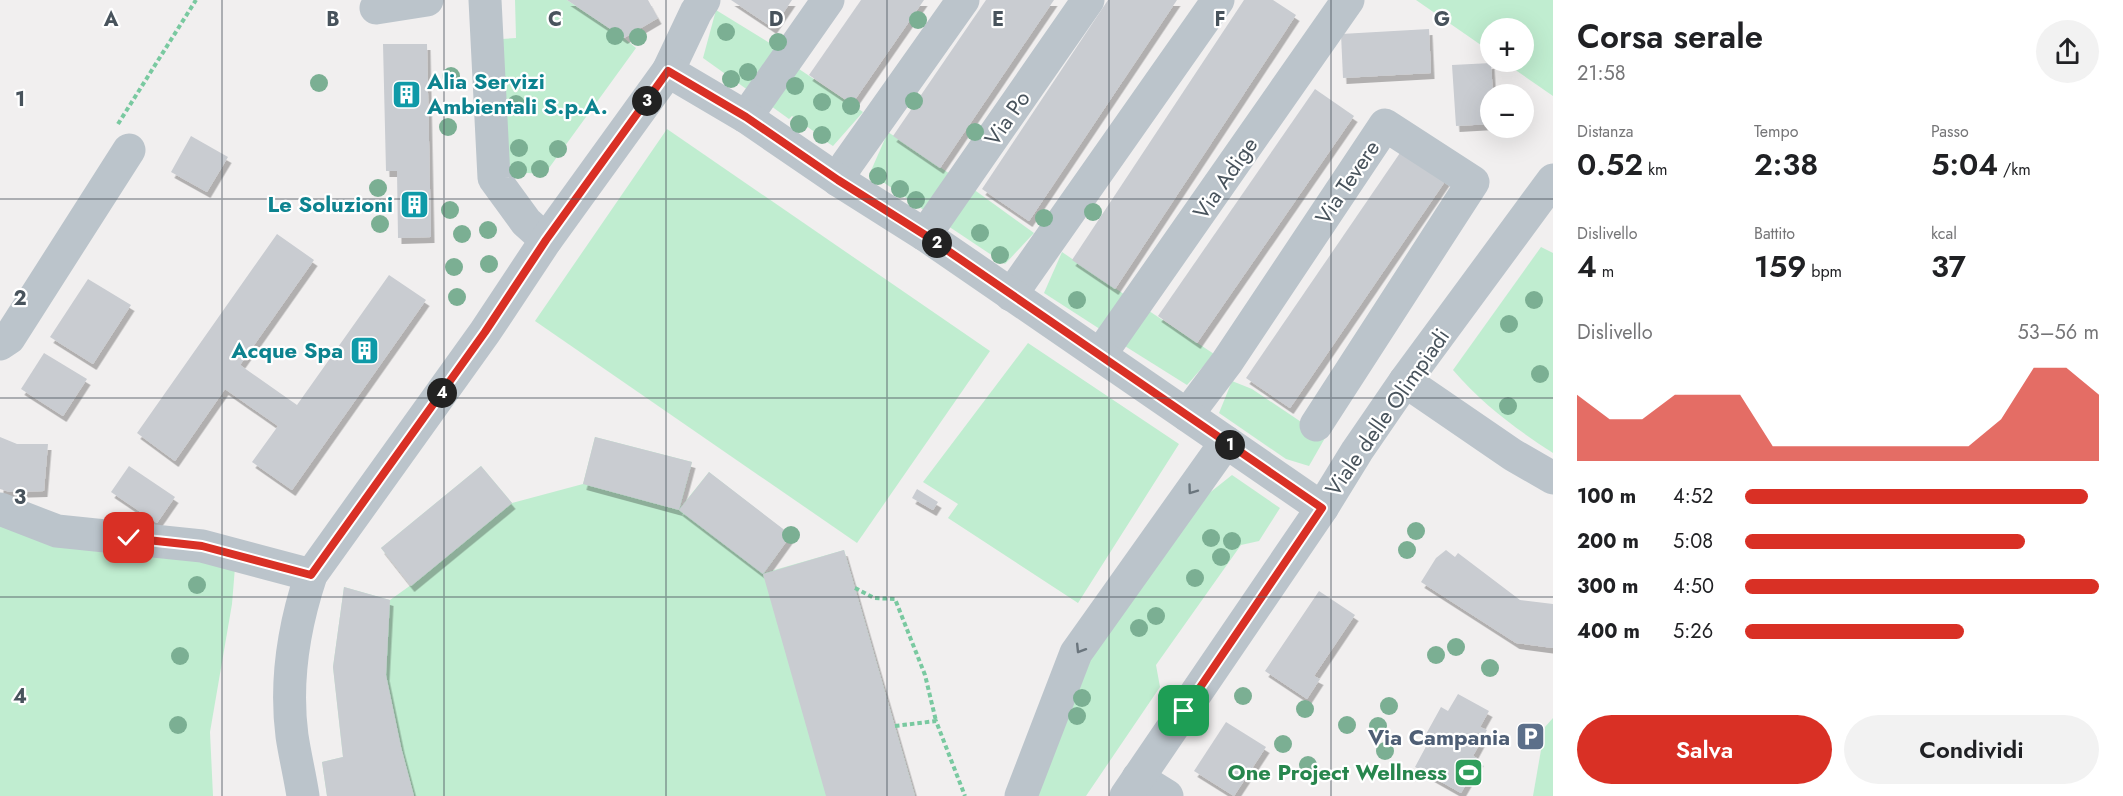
<!DOCTYPE html>
<html lang="it">
<head>
<meta charset="utf-8">
<style>
  :root { --surface:#fff; --page:#f2f2f2; --text:#202124; --muted:#757577; --accent:#d93025 }
  body { margin:0; font-family:Jost,sans-serif; background:var(--page); color:var(--text); height:100vh; display:flex; flex-direction:column; font-size:22px; white-space:nowrap }
  * { box-sizing:border-box; margin:0 }
  p { font-size:20px; color:var(--muted) }
  .icon { flex:none; width:33px; height:33px; fill:none; stroke:currentColor; stroke-width:2; stroke-linecap:round; stroke-linejoin:round }
  .map { position:relative; flex:1; overflow:hidden }
  .details { display:flex; flex-direction:column; background:var(--surface); width:570px }
  .details>* { flex:none }
  .fabs { position:absolute; left:1480px; top:18px; display:grid; gap:12px }
  .fabs a { display:grid; place-items:center; width:54px; height:54px; border-radius:50%; background:var(--surface); box-shadow:0 6px 24px #0002; font-size:30px }
  .pin { position:absolute; display:grid; place-items:center; width:51px; height:51px; color:#fff; margin:-26px; border-radius:12px; box-shadow:0 3px 9px #0006 }
  .km { position:absolute; width:30px; height:30px; margin:-15px; border-radius:50%; background:#222; color:#fff; font-size:16px; line-height:30px; text-align:center }
  .round { display:grid; place-items:center; flex:none; width:63px; height:63px; border-radius:32px; background:var(--page) }
  .head { display:flex; align-items:center; justify-content:space-between; height:102px; padding:0 24px }
  h1 { font-size:33px; font-weight:600; line-height:45px }
  .metrics { display:grid; grid-template-columns:repeat(3,1fr); gap:9px; height:102px; padding:6px 24px }
  .metrics div { display:grid; align-content:center }
  .metrics b { font-size:30px; font-weight:600 }
  .metrics small { font-size:16px; font-weight:400 }
  .metrics p { font-size:16px }
  .chart { height:168px; padding:12px 24px }
  .chart p { display:flex; justify-content:space-between }
  .chart svg { width:100%; height:108px; margin-top:6px; fill:var(--accent); opacity:.7 }
  .button { display:flex; gap:12px; margin-top:auto; padding:12px 24px }
  .button a { flex:1; height:69px; border-radius:36px; background:var(--accent); color:#fff; font-size:24px; font-weight:600; line-height:69px; text-align:center }
  .button a+a { background:var(--page); color:var(--text) }
  ul { padding:0 24px; list-style:none; font-size:20px }
  li { display:grid; grid-template-columns:96px 72px 1fr; align-items:center; height:45px }
  li i { height:15px; border-radius:8px; background:var(--accent) }
  main { display:flex; flex:1; min-height:0 }
  .map>svg:first-child { display:block }
  .green { fill:#c0edd0 }
  .building { fill:#c9ccd1; filter:url(#shadow) }
  .lines { fill:none; stroke-linecap:round; stroke-linejoin:round }
  .path { stroke:#79c9a0; stroke-width:4; stroke-dasharray:4.5 3; stroke-linecap:butt }
  .minor { stroke:#bbc4cb; stroke-width:33 }
  .tree { fill:#7baf93 }
  .oneway { stroke:#6a757d }
  .route-casing { stroke:#fff; stroke-width:12 }
  .route { stroke:#d93025; stroke-width:8 }
  .grid { fill:none; stroke:#48535c; stroke-width:1.5; stroke-opacity:0.55 }
  .labels { text-anchor:middle; dominant-baseline:central; stroke-width:4.5; stroke-linejoin:round; paint-order:stroke }
  .culture-label { font-size:22px; font-weight:bold; fill:#0d838f; stroke:#fff; text-anchor:end }
  .street-label { font-size:22px; fill:#48535c; stroke:#fff }
  .service-label { font-size:22px; font-weight:bold; fill:#4e5e75; stroke:#fff; text-anchor:end }
  .leisure-label { font-size:22px; font-weight:bold; fill:#27864d; stroke:#fff; text-anchor:end }
  .grid-label { font-size:20px; text-anchor:middle; font-weight:bold; fill:#48535c; stroke:#fff; stroke-width:4.5; stroke-linejoin:round; paint-order:stroke }
</style>
</head>
<body>
<main>
<div class="map">
<svg width="1553" height="796" viewBox="0 0 1553 796">
  <defs>
    <filter id="shadow"><feDropShadow dx="3.5" dy="6" stdDeviation="0" flood-color="#0004"/></filter>
  </defs>
  <rect width="100%" height="100%" fill="#f1efef"/>
  <!-- green -->
  <g class="green">
    <path d="M515,0H567L624,38L636,48L549,168C535,176 521,175 509,164L502,39L516,38Z"/>
    <polygon points="1416,0 1553,0 1553,96 1504,62 1524,62 1524,28 1491,28 1491,52"/>
    <polygon points="716,10 781,50 752,93 703,58"/>
    <polygon points="796,67 863,112 833,146 819,137 819,135 792,116 789,119 771,106"/>
    <polygon points="667,129 990,351 857,543 535,321"/>
    <polygon points="888,132 956,178 925,211 870,173"/>
    <polygon points="969,186 1034,233 1005,264 945,224"/>
    <path d="M1541,247L1553,253V453C1516,429 1482,404 1453,370Z"/>
    <polygon points="1062,252 1131,299 1106,333 1044,293"/>
    <polygon points="1143,307 1214,354 1187,385 1120,343"/>
    <polygon points="1028,343 1179,444 1078,603 948,518 958,504 923,482"/>
    <polygon points="1232,381 1252,389 1325,438 1309,466 1286,459 1219,413"/>
    <polygon points="595,437 692,462 680,508 709,472 790,535 764,573 844,550 915,796 327,796 322,762 343,757 333,667 344,587 390,600 411,585 381,548 481,466 512,503 583,484"/>
    <polygon points="1232,475 1280,508 1259,541 1241,545 1156,665 1160,687 1086,796 1036,796 1094,651 1193,506"/>
    <polygon points="0,509 236,555 232,604 210,732 213,796 0,796"/>
    <polygon points="1553,718 1553,796 1533,796 1545,727"/>
  </g>
  <!-- building -->
  <g class="building">
    <polygon points="567,0 648,0 658,18 624,38"/>
    <polygon points="731,0 792,0 773,28"/>
    <polygon points="861,0 924,0 852,104 809,75"/>
    <polygon points="986,0 1054,0 940,168 893,136"/>
    <polygon points="1108,0 1177,0 1029,221 982,189"/>
    <polygon points="1244,0 1273,0 1296,15 1115,289 1072,260"/>
    <polygon points="1429,29 1431,73 1343,78 1341,34"/>
    <polygon points="383,44 427,44 431,237 398,238 397,171 386,171"/>
    <polygon points="1491,63 1493,94 1491,94 1491,124 1456,126 1452,65"/>
    <polygon points="1315,89 1354,116 1197,343 1158,316"/>
    <polygon points="191,136 228,157 207,192 171,172"/>
    <polygon points="1402,150 1446,180 1290,408 1246,378"/>
    <polygon points="277,234 314,260 240,365 297,405 389,275 426,300 292,490 252,462 278,426 225,389 175,461 137,433"/>
    <polygon points="88,279 131,305 93,364 50,337"/>
    <polygon points="44,353 87,379 63,416 21,389"/>
    <polygon points="0,437 17,444 48,444 44,491 10,492 0,489"/>
    <polygon points="595,437 692,462 679,510 709,472 791,535 763,574 679,510 583,484"/>
    <polygon points="129,466 175,497 157,523 111,492"/>
    <polygon points="481,466 512,503 411,586 381,548"/>
    <polygon points="917,489 938,502 933,510 912,498"/>
    <polygon points="844,550 855,588 915,796 826,796 763,574"/>
    <polygon points="1446,550 1455,557 1458,553 1520,600 1553,604 1553,648 1516,643 1421,582 1436,558"/>
    <polygon points="344,587 390,600 386,675 401,747 414,796 327,796 322,762 343,757 333,667"/>
    <polygon points="1319,591 1355,615 1314,676 1320,679 1307,699 1265,671"/>
    <polygon points="1458,694 1489,711 1480,727 1487,730 1473,756 1480,760 1461,793 1415,767 1430,739 1425,736 1441,707 1448,711"/>
    <polygon points="1226,722 1266,747 1234,796 1194,771"/>
  </g>
  <g class="lines">
    <!-- path -->
    <g class="path">
      <polyline points="118,124 196,0"/>
      <polyline points="855,588 874,598 895,599 925,675 936,721"/>
      <polyline points="895,726 936,721 965,796"/>
    </g>
    <!-- minor -->
    <g class="minor">
      <polyline points="485,0 494,178 526,222 546,240"/>
      <polyline points="376,8 427,0"/>
      <polyline points="668,71 696,12 704,0"/>
      <polyline points="746,117 828,0"/>
      <polyline points="838,180 847,164 963,0"/>
      <polyline points="925,235 1088,0"/>
      <polyline points="1011,295 1218,0"/>
      <polyline points="0,344 9,338 129,150"/>
      <polyline points="1100,355 1348,0"/>
      <polyline points="1405,381 1513,455 1553,478"/>
      <polyline points="1187,415 1227,362 1385,125 1473,182 1316,425"/>
      <polyline points="0,509 57,531 202,546 311,575"/>
      <polyline points="1138,778 1167,796"/>
      <path d="M303,796C300,776 295,756 292,736C285,682 294,626 311,575L485,332L546,240L668,71L746,117L838,180L925,235L1322,508"/>
      <polyline points="1021,796 1076,653 1226,442"/>
      <polyline points="1126,796 1322,508 1357,451 1405,381 1553,180"/>
    </g>
  </g>
  <!-- trees -->
  <g class="tree">
    <circle cx="918" cy="20" r="9"/>
    <circle cx="726" cy="32" r="9"/>
    <circle cx="615" cy="36" r="9"/>
    <circle cx="638" cy="37" r="9"/>
    <circle cx="778" cy="42" r="9"/>
    <circle cx="748" cy="72" r="9"/>
    <circle cx="451" cy="76" r="9"/>
    <circle cx="731" cy="79" r="9"/>
    <circle cx="319" cy="83" r="9"/>
    <circle cx="795" cy="86" r="9"/>
    <circle cx="914" cy="101" r="9"/>
    <circle cx="822" cy="102" r="9"/>
    <circle cx="516" cy="104" r="9"/>
    <circle cx="851" cy="106" r="9"/>
    <circle cx="799" cy="124" r="9"/>
    <circle cx="448" cy="127" r="9"/>
    <circle cx="975" cy="132" r="9"/>
    <circle cx="822" cy="135" r="9"/>
    <circle cx="519" cy="148" r="9"/>
    <circle cx="558" cy="149" r="9"/>
    <circle cx="540" cy="169" r="9"/>
    <circle cx="518" cy="170" r="9"/>
    <circle cx="878" cy="176" r="9"/>
    <circle cx="378" cy="188" r="9"/>
    <circle cx="900" cy="189" r="9"/>
    <circle cx="916" cy="200" r="9"/>
    <circle cx="450" cy="210" r="9"/>
    <circle cx="1093" cy="212" r="9"/>
    <circle cx="1044" cy="218" r="9"/>
    <circle cx="380" cy="224" r="9"/>
    <circle cx="488" cy="230" r="9"/>
    <circle cx="980" cy="233" r="9"/>
    <circle cx="462" cy="234" r="9"/>
    <circle cx="1000" cy="255" r="9"/>
    <circle cx="489" cy="264" r="9"/>
    <circle cx="454" cy="267" r="9"/>
    <circle cx="457" cy="297" r="9"/>
    <circle cx="1077" cy="300" r="9"/>
    <circle cx="1534" cy="300" r="9"/>
    <circle cx="1509" cy="324" r="9"/>
    <circle cx="1540" cy="374" r="9"/>
    <circle cx="1508" cy="406" r="9"/>
    <circle cx="1416" cy="531" r="9"/>
    <circle cx="791" cy="535" r="9"/>
    <circle cx="1211" cy="538" r="9"/>
    <circle cx="1232" cy="541" r="9"/>
    <circle cx="1407" cy="550" r="9"/>
    <circle cx="1221" cy="557" r="9"/>
    <circle cx="1195" cy="578" r="9"/>
    <circle cx="197" cy="585" r="9"/>
    <circle cx="1156" cy="616" r="9"/>
    <circle cx="1139" cy="628" r="9"/>
    <circle cx="1456" cy="647" r="9"/>
    <circle cx="1436" cy="655" r="9"/>
    <circle cx="180" cy="656" r="9"/>
    <circle cx="1490" cy="668" r="9"/>
    <circle cx="1243" cy="696" r="9"/>
    <circle cx="1082" cy="698" r="9"/>
    <circle cx="1389" cy="706" r="9"/>
    <circle cx="1305" cy="709" r="9"/>
    <circle cx="1077" cy="716" r="9"/>
    <circle cx="178" cy="725" r="9"/>
    <circle cx="1347" cy="725" r="9"/>
    <circle cx="1378" cy="726" r="9"/>
    <circle cx="1283" cy="744" r="9"/>
    <circle cx="1385" cy="751" r="9"/>
    <circle cx="1308" cy="765" r="9"/>
  </g>
  <!-- one-way arrows -->
  <defs><path id="oneway-chevron" d="M-2-3.5L2.5 0L-2 3.5" fill="none" stroke-width="1.6" stroke-linecap="round" stroke-linejoin="round" transform="scale(1.5)"/></defs>
  <g class="oneway">
    <use href="#oneway-chevron" transform="translate(1192 490) rotate(126)"/>
    <use href="#oneway-chevron" transform="translate(1080 649) rotate(122)"/>
  </g>
  <g class="lines">
    <defs>
      <polyline id="route" points="129,538 202,546 311,575 485,332 546,240 668,71 746,117 838,180 925,235 1322,508 1184,711"/>
    </defs>
    <!-- route casing -->
    <use href="#route" class="route-casing"/>
    <!-- route -->
    <use href="#route" class="route"/>
  </g>
  <!-- grid -->
  <path class="grid" d="M222,0V796M444,0V796M666,0V796M887,0V796M1109,0V796M1331,0V796M0,199H1553M0,398H1553M0,597H1553"/>
  <!-- icons -->
  <defs>
    <symbol id="building-square" viewBox="-11 -11 22 22"><rect x="-9" y="-9" width="18" height="18" rx="4" fill="#0f9aa8" stroke="#fff"/><path d="M-4-6H4V6H1V3H-1V6H-4ZM-2.5-4.3h1.7v1.8h-1.7ZM.8-4.3h1.7v1.8H.8ZM-2.5-1h1.7V.8h-1.7ZM.8-1h1.7V.8H.8Z" fill="#fff"/></symbol>
    <symbol id="parking-square" viewBox="-11 -11 22 22"><rect x="-9" y="-9" width="18" height="18" rx="4" fill="#5c6f8a" stroke="#fff"/><path d="M-3.5-5.5H1a3.5 3.5 0 0 1 0 7H-1V5.5H-3.5ZM-1-3.4V-.6H.8a1.4 1.4 0 0 0 0-2.8Z" fill="#fff"/></symbol>
    <symbol id="stadium-square" viewBox="-11 -11 22 22"><rect x="-9" y="-9" width="18" height="18" rx="4" fill="#2e9e5b" stroke="#fff"/><path d="M0-5a6.5 5 0 1 0 0 10a6.5 5 0 1 0 0-10ZM-3.5-1.8h7v3.6h-7Z" fill="#fff"/></symbol>
  </defs>
  <g fill-rule="evenodd">
    <use href="#building-square" x="390" y="78" width="33" height="33"/>
    <use href="#building-square" x="398" y="188" width="33" height="33"/>
    <use href="#building-square" x="348" y="334" width="33" height="33"/>
    <use href="#parking-square" x="1514" y="720" width="33" height="33"/>
    <use href="#stadium-square" x="1452" y="756" width="33" height="33"/>
  </g>
  <g class="labels">
    <!-- culture labels -->
    <g class="culture-label">
      <text x="427" y="81" text-anchor="start">Alia Servizi<tspan x="427" dy="25">Ambientali S.p.A.</tspan></text>
      <text x="393" y="204">Le Soluzioni</text>
      <text x="343" y="350">Acque Spa</text>
    </g>
    <!-- street labels -->
    <g class="street-label">
      <text transform="translate(1007 118) rotate(-55)">Via Po</text>
      <text transform="translate(1225 178) rotate(-55)">Via Adige</text>
      <text transform="translate(1347 182) rotate(-56)">Via Tevere</text>
      <text transform="translate(1387 412) rotate(-55)">Viale delle Olimpiadi</text>
    </g>
    <!-- service labels -->
    <g class="service-label">
      <text x="1510" y="737">Via Campania</text>
    </g>
    <!-- leisure labels -->
    <g class="leisure-label">
      <text x="1447" y="772">One Project Wellness</text>
    </g>
  </g>
  <g class="grid-label">
    <text x="111" y="26">A</text>
    <text x="333" y="26">B</text>
    <text x="555" y="26">C</text>
    <text x="776" y="26">D</text>
    <text x="998" y="26">E</text>
    <text x="1220" y="26">F</text>
    <text x="1442" y="26">G</text>
    <text x="20" y="106">1</text>
    <text x="20" y="305">2</text>
    <text x="20" y="504">3</text>
    <text x="20" y="703">4</text>
  </g>
</svg>
<div class="fabs">
<a>+</a>
<a>−</a>
</div>
<div class="pin" style="left:1184px;top:711px;background:#1e9e55"><svg class="icon" aria-label="arrive" viewBox="0 0 24 24"><path d="M6 21V4h12l-3 4 3 4H6"/></svg></div>
<div class="pin" style="left:129px;top:538px;background:#d93025"><svg class="icon" aria-label="check" viewBox="0 0 24 24"><path d="M5 12l5 5 9-10"/></svg></div>
<b class="km" style="left:1230px;top:445px">1</b>
<b class="km" style="left:937px;top:243px">2</b>
<b class="km" style="left:647px;top:101px">3</b>
<b class="km" style="left:442px;top:393px">4</b>
</div>
<section class="details">
<div class="head"><div><h1>Corsa serale</h1><p>21:58</p></div><a class="round"><svg class="icon" aria-label="share" viewBox="0 0 24 24"><path d="M12 15V3M7 8l5-5 5 5M5 13v7h14v-7"/></svg></a></div>
<div class="metrics">
<div><p>Distanza</p><b>0.52<small> km</small></b></div>
<div><p>Tempo</p><b>2:38</b></div>
<div><p>Passo</p><b>5:04<small> /km</small></b></div>
</div>
<div class="metrics">
<div><p>Dislivello</p><b>4<small> m</small></b></div>
<div><p>Battito</p><b>159<small> bpm</small></b></div>
<div><p>kcal</p><b>37</b></div>
</div>
<div class="chart"><p><span>Dislivello</span>53–56 m</p>
<svg viewBox="0 0 160 44" preserveAspectRatio="none"><path d="M0 44V17L10 27L20 27L30 17L40 17L50 17L60 38L70 38L80 38L90 38L100 38L110 38L120 38L130 27L140 6L150 6L160 17V44z"/></svg>
</div>
<ul>
<li><b>100 m</b>4:52<i style="width:97%"></i></li>
<li><b>200 m</b>5:08<i style="width:79%"></i></li>
<li><b>300 m</b>4:50<i style="width:100%"></i></li>
<li><b>400 m</b>5:26<i style="width:62%"></i></li>
</ul>
<div class="button"><a>Salva</a><a>Condividi</a></div>
</section>
</main>
</body>
</html>
